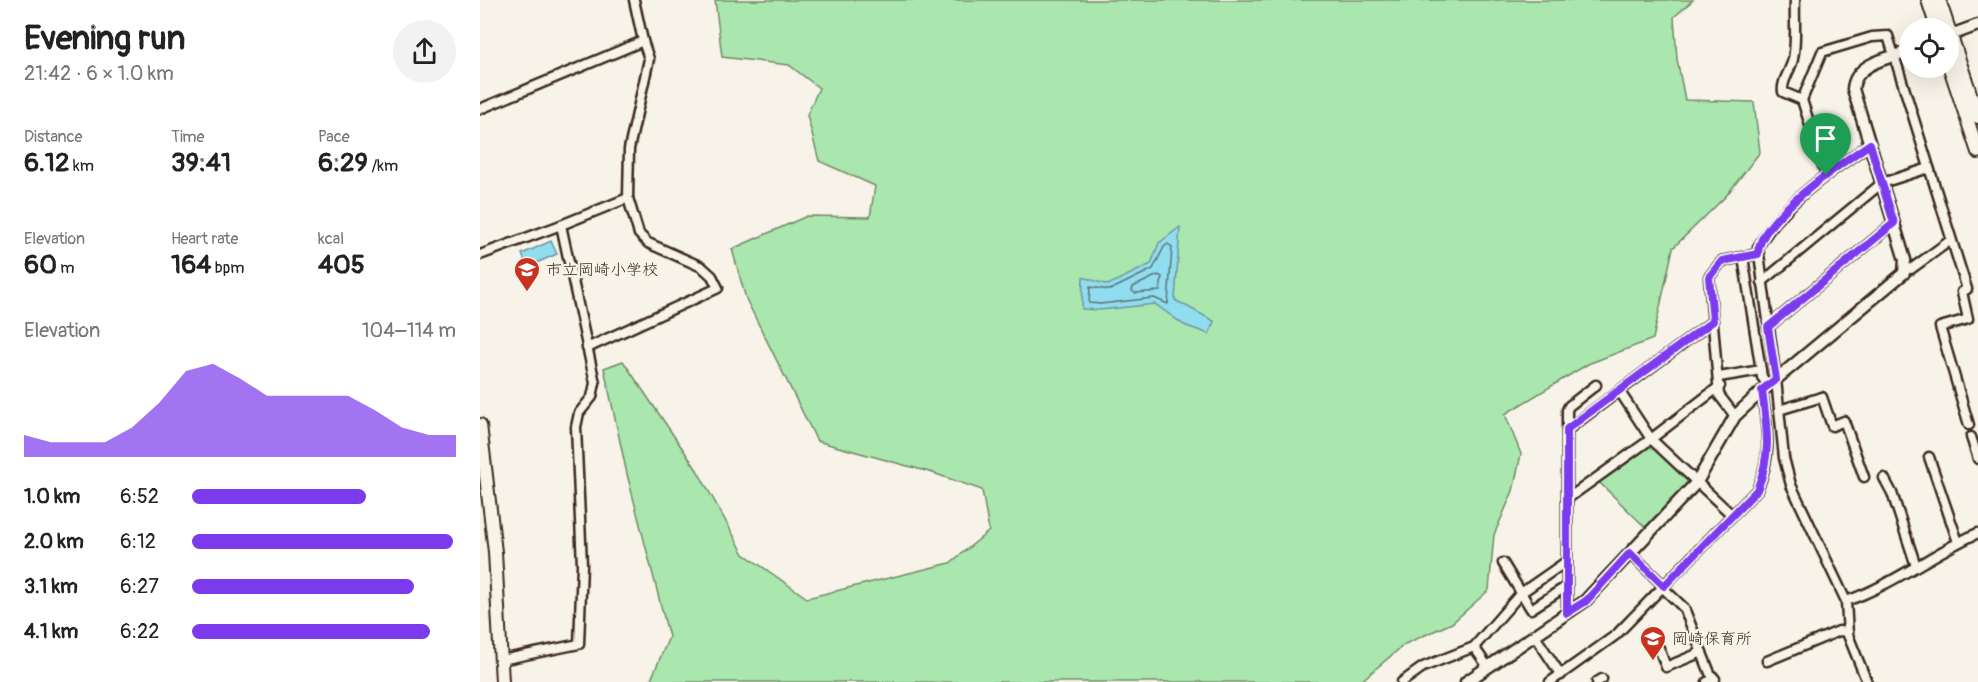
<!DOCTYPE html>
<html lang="en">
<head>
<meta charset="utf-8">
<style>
  :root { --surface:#fff; --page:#f2f2f2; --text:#222; --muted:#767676; --accent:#7c3aed }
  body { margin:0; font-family:Pangolin,"Klee One",sans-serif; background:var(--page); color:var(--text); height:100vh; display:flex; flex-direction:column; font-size:22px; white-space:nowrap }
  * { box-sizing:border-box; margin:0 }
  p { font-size:20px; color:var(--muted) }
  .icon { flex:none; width:33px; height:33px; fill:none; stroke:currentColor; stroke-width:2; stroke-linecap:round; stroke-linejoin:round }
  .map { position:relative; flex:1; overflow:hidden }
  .drawer { display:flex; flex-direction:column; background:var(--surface); width:480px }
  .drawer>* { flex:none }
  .buttons { position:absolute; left:1419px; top:18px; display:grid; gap:12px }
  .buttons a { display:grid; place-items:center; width:60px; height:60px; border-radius:50%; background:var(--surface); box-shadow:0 6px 24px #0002; font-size:30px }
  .pin { position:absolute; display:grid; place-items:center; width:51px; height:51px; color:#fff; margin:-62px -26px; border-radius:50% 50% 50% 0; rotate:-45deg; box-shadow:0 0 6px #0007 }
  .pin .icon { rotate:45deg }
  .round { display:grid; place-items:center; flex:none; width:63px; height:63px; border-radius:32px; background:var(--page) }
  .summary { display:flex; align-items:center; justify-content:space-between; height:102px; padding:0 24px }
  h1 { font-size:33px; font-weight:700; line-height:45px }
  .metrics { display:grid; grid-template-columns:repeat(3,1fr); gap:9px; height:102px; padding:6px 24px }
  .metrics div { display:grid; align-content:center }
  .metrics b { font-size:26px; font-weight:700 }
  .metrics small { font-size:16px; font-weight:400 }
  .metrics p { font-size:16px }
  .chart { height:168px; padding:12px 24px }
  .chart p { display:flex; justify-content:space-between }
  .chart svg { width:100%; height:108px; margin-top:6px; fill:var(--accent); opacity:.7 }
  ul { padding:0 24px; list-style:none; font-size:20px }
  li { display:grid; grid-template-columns:96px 72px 1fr; align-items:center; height:45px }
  li i { height:15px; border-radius:8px; background:var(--accent) }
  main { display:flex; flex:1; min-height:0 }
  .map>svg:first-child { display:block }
  .green { fill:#a9e7af; stroke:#728866; stroke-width:1.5 }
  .water { fill:#90ddf0; stroke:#6e959c; stroke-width:1.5 }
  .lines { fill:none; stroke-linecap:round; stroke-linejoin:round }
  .shore { stroke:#5d7272; stroke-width:1.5 }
  .minor-casing { stroke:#3b2a1e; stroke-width:13 }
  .tertiary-casing { stroke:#3b2a1e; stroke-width:15 }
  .secondary-casing { stroke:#3b2a1e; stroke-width:16 }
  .minor { stroke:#f7f3e8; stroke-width:8 }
  .tertiary { stroke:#f7f3e8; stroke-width:10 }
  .secondary { stroke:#f7f3e8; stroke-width:12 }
  .route-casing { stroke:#fff; stroke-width:12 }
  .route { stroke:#7c3aed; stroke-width:8 }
  .labels { text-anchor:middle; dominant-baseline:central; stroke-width:4.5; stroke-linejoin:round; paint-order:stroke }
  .poi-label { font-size:16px; fill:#3b2a1e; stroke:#f7f3e8; text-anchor:start }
</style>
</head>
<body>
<main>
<section class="drawer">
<div class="summary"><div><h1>Evening run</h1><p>21:42 · 6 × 1.0 km</p></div><a class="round"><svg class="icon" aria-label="share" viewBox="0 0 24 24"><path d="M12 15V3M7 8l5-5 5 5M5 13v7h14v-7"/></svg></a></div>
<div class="metrics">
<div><p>Distance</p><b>6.12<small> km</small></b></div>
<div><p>Time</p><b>39:41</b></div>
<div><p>Pace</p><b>6:29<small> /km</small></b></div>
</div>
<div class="metrics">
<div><p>Elevation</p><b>60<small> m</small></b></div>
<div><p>Heart rate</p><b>164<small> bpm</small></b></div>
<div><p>kcal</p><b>405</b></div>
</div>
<div class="chart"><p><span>Elevation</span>104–114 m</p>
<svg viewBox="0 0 160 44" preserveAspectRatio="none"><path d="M0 44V35L10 38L20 38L30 38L40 32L50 22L60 9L70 6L80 12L90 19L100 19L110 19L120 19L130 25L140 32L150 35L160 35V44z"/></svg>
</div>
<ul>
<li><b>1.0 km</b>6:52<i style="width:66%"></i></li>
<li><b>2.0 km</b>6:12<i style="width:99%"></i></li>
<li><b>3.1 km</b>6:27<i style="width:84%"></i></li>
<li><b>4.1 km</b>6:22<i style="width:90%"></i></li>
</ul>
</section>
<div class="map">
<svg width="1498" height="682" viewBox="0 0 1498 682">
  <rect width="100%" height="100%" fill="#f7f3e8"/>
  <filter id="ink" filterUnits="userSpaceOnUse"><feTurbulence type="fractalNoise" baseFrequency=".0167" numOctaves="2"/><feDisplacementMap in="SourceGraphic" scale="12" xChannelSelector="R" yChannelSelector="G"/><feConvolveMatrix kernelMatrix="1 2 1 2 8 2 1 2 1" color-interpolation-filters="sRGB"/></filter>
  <g filter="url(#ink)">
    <!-- green -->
    <g class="green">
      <polygon points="235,0 1213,0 1194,17 1197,59 1205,100 1274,102 1280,152 1246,196 1193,248 1173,339 1108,364 1025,414 1041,454 1033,491 1014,535 1009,590 972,623 925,644 880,682 170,682 189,637 147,474 124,368 143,361 217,470 264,554 327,598 470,563 509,531 502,490 453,473 337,441 266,299 252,249 327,216 390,217 395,186 339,161 327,115 339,88 309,65 242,57"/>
      <polygon points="1170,444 1210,480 1167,529 1119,482"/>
    </g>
    <!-- water -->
    <g class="water">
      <polygon points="700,227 695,300 734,321 729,334 704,325 675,304 620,310 602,309 603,277 628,285 671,264 679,243"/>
      <polygon points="71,241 77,254 47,267 42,254"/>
    </g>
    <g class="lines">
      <!-- shore -->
      <g class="shore">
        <polygon points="688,244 692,247 688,304 674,298 620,304 609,303 610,287 630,290 673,269 684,247"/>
        <polygon points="678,275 682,277 680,291 655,293 652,291 653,287"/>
      </g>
      <defs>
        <g id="minor">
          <path d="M1315,0C1314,20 1317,40 1313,59C1311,70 1301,81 1303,92L1322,100L1346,175"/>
          <polyline points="1322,100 1342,52 1392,37 1408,36 1487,289 1482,292 1488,319 1460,327 1489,425"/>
          <polyline points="0,109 163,41"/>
          <polyline points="0,255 81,225 148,198"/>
          <polyline points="1263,257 1282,377 1288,385"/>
          <polyline points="1425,268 1431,269 1471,240"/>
          <polyline points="1282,282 1402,183 1449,168"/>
          <polyline points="1288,327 1414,223"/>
          <polyline points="107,348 238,288 232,276 222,267 168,243 159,234 148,198 149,149 169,59 163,41 154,0"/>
          <polyline points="1239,377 1281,370"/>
          <polyline points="1140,392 1171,439 1252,515"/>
          <polyline points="1299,410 1342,397 1352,426 1364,421 1384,477"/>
          <polyline points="1255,416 1239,395 1229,277 1242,261 1278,254"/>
          <polyline points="1087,430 1233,321"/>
          <polyline points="1491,437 1498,459"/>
          <polyline points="1449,457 1478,542"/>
          <polyline points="1404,478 1412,493 1436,566"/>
          <polyline points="1087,499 1171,439 1240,386"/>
          <polyline points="1150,553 1184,586"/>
          <polyline points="1023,563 1051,609 1087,586"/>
          <polyline points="1182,587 1204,608 1230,673 1235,679 1227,682"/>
          <path d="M1366,601C1413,585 1453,553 1498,533"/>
          <polyline points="1087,613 1087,410 1089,406 1116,385"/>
          <polyline points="1055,636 1081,675"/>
          <polyline points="994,647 1008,667"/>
          <polyline points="1179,648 1186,667 1222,652"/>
          <polyline points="21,660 99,644 102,565 96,427 99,413 112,397 115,383 81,225"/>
          <polyline points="1287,661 1359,631 1368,632"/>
          <polyline points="922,682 943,667 994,647 1041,593 1087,561"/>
          <path d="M1070,682L1136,635L1277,490C1293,453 1287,429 1282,391"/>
          <polyline points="1117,682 1122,679"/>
          <path d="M1387,682L1368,635L1366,601L1311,485L1304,458L1296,379L1278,247C1304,202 1348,173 1390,144"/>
        </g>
        <g id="tertiary">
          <polyline points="1468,36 1498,25"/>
          <path d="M986,682L1105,601L1217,482L1255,416L1282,391L1424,273L1425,260L1373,89C1375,63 1409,58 1430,51"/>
        </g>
        <g id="secondary">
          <polyline points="1448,0 1457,28"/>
          <polyline points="1459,0 1498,117"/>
          <polyline points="1468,62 1498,152"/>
          <polyline points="0,425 15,552 22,682"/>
        </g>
      </defs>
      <!-- minor casing -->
      <use href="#minor" class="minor-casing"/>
      <!-- tertiary casing -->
      <use href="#tertiary" class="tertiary-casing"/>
      <!-- secondary casing -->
      <use href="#secondary" class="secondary-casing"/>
      <!-- minor -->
      <use href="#minor" class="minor"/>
      <!-- tertiary -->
      <use href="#tertiary" class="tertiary"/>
      <!-- secondary -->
      <use href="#secondary" class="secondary"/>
    </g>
  </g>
  <g class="lines" filter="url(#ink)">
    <defs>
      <path id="route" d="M1390,144L1414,223L1288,327L1296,379L1282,390C1287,429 1292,453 1277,490L1184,586L1150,553L1106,601L1087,613V429L1233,321L1229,277L1242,261L1278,254C1278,219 1362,163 1390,144Z"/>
    </defs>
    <!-- route casing -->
    <use href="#route" class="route-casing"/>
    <!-- route -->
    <use href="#route" class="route"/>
  </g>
  <!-- icons -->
  <defs>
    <symbol id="school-pin" viewBox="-11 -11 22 30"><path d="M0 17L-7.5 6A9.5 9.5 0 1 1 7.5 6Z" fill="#c8321e" stroke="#f7f3e8"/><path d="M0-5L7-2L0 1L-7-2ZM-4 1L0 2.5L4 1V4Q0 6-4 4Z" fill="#fff"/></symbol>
  </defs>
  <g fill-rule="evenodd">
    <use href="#school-pin" x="32" y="255" width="30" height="40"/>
    <use href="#school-pin" x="1158" y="624" width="30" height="40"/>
  </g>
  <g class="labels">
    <!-- poi labels -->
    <g class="poi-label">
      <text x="66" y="270">市立岡崎小学校</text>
      <text x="1192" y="639">岡崎保育所</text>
    </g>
  </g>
</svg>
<div class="buttons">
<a><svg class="icon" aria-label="locate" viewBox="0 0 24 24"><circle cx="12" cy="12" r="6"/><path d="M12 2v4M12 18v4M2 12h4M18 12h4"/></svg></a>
</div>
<div class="pin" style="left:1346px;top:175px;background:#1e9e55"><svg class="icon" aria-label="arrive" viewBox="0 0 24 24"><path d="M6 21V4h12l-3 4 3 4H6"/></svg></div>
</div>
</main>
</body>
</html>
